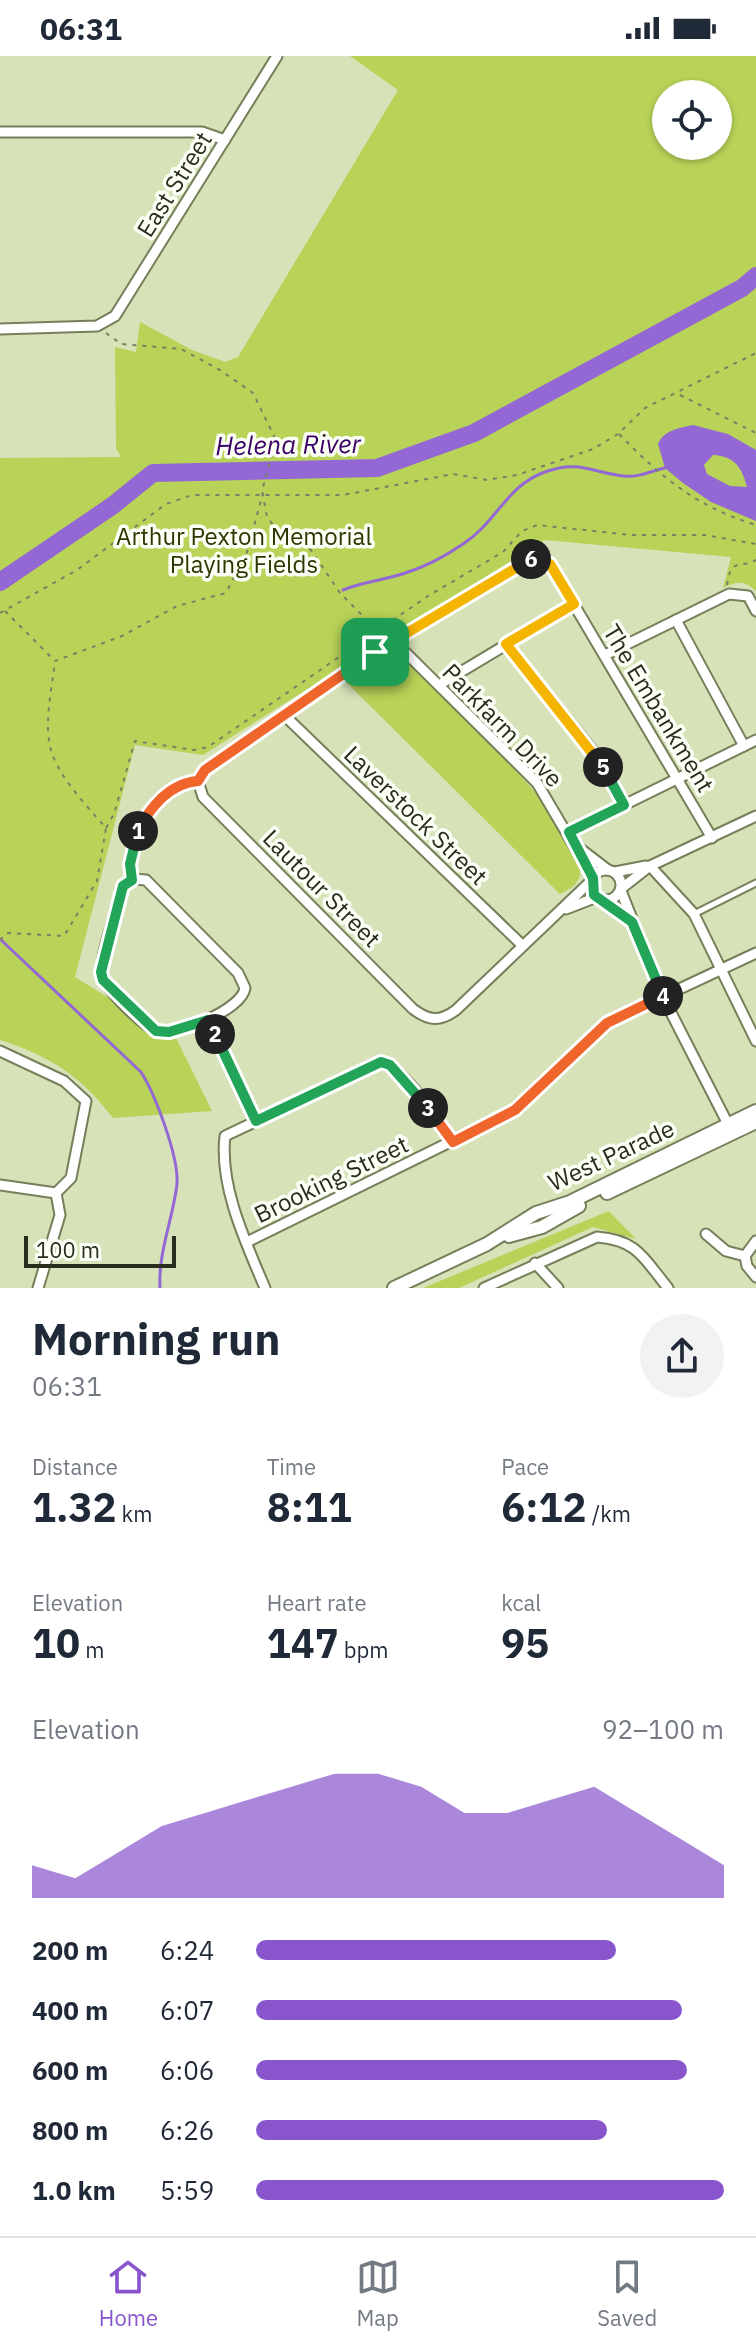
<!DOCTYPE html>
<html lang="en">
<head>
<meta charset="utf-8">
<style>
  :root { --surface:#fff; --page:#f2f2f3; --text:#1f2937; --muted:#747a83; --line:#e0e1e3; --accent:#8855cd }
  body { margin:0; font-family:"IBM Plex Sans",sans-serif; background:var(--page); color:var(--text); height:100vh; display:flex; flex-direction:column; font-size:30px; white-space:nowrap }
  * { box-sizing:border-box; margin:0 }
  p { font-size:26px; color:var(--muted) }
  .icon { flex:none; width:44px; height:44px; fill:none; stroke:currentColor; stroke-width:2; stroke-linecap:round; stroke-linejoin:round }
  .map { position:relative; height:1232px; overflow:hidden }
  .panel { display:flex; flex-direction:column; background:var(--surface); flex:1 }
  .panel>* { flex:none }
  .controls { position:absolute; left:652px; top:24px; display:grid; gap:16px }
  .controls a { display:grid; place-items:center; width:80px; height:80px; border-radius:50%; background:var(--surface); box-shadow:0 2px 6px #0004; font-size:40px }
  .scale { position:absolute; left:24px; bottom:20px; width:152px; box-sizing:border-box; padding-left:8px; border:4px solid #282d1d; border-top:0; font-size:22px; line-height:28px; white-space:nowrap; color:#282d1d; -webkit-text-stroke:6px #fcfff6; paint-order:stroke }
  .pin { position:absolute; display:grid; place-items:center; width:68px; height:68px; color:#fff; margin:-34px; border-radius:16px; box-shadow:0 4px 12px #0006 }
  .km { position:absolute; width:40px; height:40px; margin:-20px; border-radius:50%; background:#222; color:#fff; font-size:22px; line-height:40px; text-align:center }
  .round { display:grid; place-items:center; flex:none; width:84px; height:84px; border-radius:42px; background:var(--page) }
  .summary { display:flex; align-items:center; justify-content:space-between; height:136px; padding:0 32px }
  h1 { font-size:44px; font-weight:800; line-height:60px }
  .metrics { display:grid; grid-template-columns:repeat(3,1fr); gap:12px; height:136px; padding:8px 32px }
  .metrics div { display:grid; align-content:center }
  .metrics b { font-size:40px; font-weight:800 }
  .metrics small { font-size:22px; font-weight:400 }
  .metrics p { font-size:22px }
  .chart { height:224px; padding:16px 32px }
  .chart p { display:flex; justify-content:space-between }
  .chart svg { width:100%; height:144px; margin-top:8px; fill:var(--accent); opacity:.7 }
  ul { padding:0 32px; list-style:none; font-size:26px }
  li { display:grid; grid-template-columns:128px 96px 1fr; align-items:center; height:60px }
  li i { height:20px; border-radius:10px; background:var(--accent) }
  .status { display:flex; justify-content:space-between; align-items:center; height:56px; padding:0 40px; background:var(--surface); direction:ltr }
  .status svg { height:22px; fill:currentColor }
  .tabs { display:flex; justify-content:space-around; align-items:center; height:112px; border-top:2px solid var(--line); background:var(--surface); font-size:22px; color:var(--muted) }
  .tabs a { display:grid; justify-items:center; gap:4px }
  .tabs .selected { color:var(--accent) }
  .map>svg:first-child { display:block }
  .green { fill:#b8d358; fill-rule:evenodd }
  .water { fill:#9368d4; fill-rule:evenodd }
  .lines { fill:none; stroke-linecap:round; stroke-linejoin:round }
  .stream { stroke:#9368d4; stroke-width:3 }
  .river { stroke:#9368d4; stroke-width:18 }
  .service-casing { stroke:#757f59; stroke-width:9 }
  .minor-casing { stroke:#757f59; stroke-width:13 }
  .tertiary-casing { stroke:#757f59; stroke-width:16 }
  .path { stroke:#798065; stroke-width:2; stroke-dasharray:4 6; stroke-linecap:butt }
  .service { stroke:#fff; stroke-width:5 }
  .minor { stroke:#fff; stroke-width:9 }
  .tertiary { stroke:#fff; stroke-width:12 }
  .split-1-casing { stroke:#fff; stroke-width:16 }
  .split-2-casing { stroke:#fff; stroke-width:16 }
  .split-3-casing { stroke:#fff; stroke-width:16 }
  .split-4-casing { stroke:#fff; stroke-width:16 }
  .split-5-casing { stroke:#fff; stroke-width:16 }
  .split-6-casing { stroke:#fff; stroke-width:16 }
  .split-7-casing { stroke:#fff; stroke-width:16 }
  .split-1 { stroke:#f0652b; stroke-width:10 }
  .split-2 { stroke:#22a559; stroke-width:10 }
  .split-3 { stroke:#22a559; stroke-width:10 }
  .split-4 { stroke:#f0652b; stroke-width:10 }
  .split-5 { stroke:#22a559; stroke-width:10 }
  .split-6 { stroke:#f5b400; stroke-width:10 }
  .split-7 { stroke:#f5b400; stroke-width:10 }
  .labels { text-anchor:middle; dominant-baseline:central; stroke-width:7; stroke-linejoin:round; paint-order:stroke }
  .street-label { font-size:24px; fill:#282d1d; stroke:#fcfff6 }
  .park-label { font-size:24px; fill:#2d3700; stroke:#fcfff6 }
  .water-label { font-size:26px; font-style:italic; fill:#390068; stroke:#fcfff6 }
</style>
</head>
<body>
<div class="status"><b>06:31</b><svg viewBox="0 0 49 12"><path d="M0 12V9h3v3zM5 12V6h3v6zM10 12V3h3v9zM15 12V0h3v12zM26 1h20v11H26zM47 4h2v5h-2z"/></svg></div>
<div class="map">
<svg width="756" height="1232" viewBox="0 0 756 1232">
  <rect width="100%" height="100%" fill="#d7e2b9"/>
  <!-- green -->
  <g class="green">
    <path d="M350,0H756V535C744,524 737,525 723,532L731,501L544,484L203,699L135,689L75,921L177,984L212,1055L113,1062C81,1020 50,1000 0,984V402L121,401L116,392L115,291L136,296L140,266L192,294L225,306L238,301L398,34ZM666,38H718V90H666Z"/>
    <path d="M391,596L400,598C436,634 586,770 580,818C578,830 569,833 560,838L344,624L382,597Z"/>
    <polygon points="609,1155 636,1183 593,1171 459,1232 423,1232"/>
  </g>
  <!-- water -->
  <path class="water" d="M693,369L728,378L756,394V465L711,446L683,427L665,412L658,388C664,374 679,372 693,369ZM713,399C735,400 742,412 747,431L730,430L707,418L704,409Z"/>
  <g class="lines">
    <!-- stream -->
    <g class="stream">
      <path d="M343,534C364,525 387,524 408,516C427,510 447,499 463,488C496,467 507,429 545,416C579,404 591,416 623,420C638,422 651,415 665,412"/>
      <path d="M0,883L141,1016C155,1038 179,1101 177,1128C173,1163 158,1196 160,1232"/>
    </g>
    <!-- river -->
    <polyline class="river" points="0,526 112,450 153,417 377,412 474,377 742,232 756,220"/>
    <defs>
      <polyline id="service" points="694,858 756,827"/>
      <g id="minor">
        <polyline points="0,76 202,76 225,84"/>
        <polyline points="0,273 97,270 115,260 277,0"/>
        <polyline points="676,564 744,690"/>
        <polyline points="393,584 537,727 593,822"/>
        <polyline points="506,588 594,696 624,749"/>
        <polyline points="605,599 729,538 748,540 756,555"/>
        <polyline points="439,629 574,548"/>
        <polyline points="283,658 522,889"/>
        <polyline points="569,776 756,684"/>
        <polyline points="578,791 608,814"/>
        <polyline points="650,810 694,858 756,985"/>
        <circle cx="606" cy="829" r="15"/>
        <polyline points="615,816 646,810"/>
        <path d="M135,823L146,824L238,917L245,932C242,954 177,980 157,975C144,971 104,932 102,919C99,899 118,852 123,830Z"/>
        <path d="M132,824C126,783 153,728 198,725"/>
        <path d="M591,825L456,954C440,966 429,965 413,953L203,741L198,725L205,714L393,584L531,503L550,508L712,782"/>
        <polyline points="622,832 650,810 756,760"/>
        <polyline points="621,835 663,941 731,1074"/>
        <polyline points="607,845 629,863"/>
        <polyline points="566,853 597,841"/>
        <polyline points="208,964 256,1065"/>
        <polyline points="0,995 64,1025 86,1045 71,1122 56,1137 0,1129"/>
        <polyline points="706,1178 726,1195 745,1200"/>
        <polyline points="756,1185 745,1200 747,1210 756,1221"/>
        <polyline points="247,1186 515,1054 607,967 756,897"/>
        <polyline points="535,1207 558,1232"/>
        <polyline points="38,1232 60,1159 56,1137"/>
        <path d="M265,1232C246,1187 219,1130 225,1080L381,1006C405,1014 439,1064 453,1086"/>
        <path d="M484,1232L597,1181C638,1184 644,1203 668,1232"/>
      </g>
      <g id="tertiary">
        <polyline points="607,1137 756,1066"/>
        <polyline points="509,1180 542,1171 579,1150"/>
        <polyline points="394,1232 487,1188 536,1157 570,1146 756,1055"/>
      </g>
    </defs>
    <!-- service casing -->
    <use href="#service" class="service-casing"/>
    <!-- minor casing -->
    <use href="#minor" class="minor-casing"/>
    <!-- tertiary casing -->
    <use href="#tertiary" class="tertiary-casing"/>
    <!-- path -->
    <g class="path">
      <polyline points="106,277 121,288 181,293 220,314 253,337 276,384 262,435 267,461 285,484 311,494 340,537 362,559 371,588"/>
      <polyline points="680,339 756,377"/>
      <path d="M619,378C662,422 697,451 756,469"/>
      <path d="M727,529C731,501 739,513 756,504"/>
      <polyline points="5,555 54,604"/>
      <polyline points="0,557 77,514 166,448 192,439 343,439 453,418 487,424 517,419 593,393 618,378 645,352 756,297"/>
      <polyline points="106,772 114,758 135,685 194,694 208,691 428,540 503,496 522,475 537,469 631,479 705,479 756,488"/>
      <path d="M0,884L7,877L64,880L97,825L106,772C87,750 64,727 53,700C42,673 52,633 55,605L122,580L177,550L226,537L247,496L263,437"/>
    </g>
    <!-- service -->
    <use href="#service" class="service"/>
    <!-- minor -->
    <use href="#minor" class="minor"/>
    <!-- tertiary -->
    <use href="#tertiary" class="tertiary"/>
  </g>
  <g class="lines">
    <defs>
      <path id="split-1" d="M138,775C150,751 170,727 198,725L205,714L375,596"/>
      <polyline id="split-2" points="138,775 130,808 132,824 123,830 101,916 103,924 156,975 169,976 208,964 215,978"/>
      <polyline id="split-3" points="215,978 256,1065 381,1006 390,1009 428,1052"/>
      <polyline id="split-4" points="428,1052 453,1086 515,1054 607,967 663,940"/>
      <polyline id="split-5" points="603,711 624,749 569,776 593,822 594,839 632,866 663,940"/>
      <polyline id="split-6" points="531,503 550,508 574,548 506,588 603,711"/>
      <polyline id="split-7" points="375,596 531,503"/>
    </defs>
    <!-- split-1 casing -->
    <use href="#split-1" class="split-1-casing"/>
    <!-- split-2 casing -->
    <use href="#split-2" class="split-2-casing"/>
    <!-- split-3 casing -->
    <use href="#split-3" class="split-3-casing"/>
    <!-- split-4 casing -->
    <use href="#split-4" class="split-4-casing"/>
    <!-- split-5 casing -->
    <use href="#split-5" class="split-5-casing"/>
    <!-- split-6 casing -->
    <use href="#split-6" class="split-6-casing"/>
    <!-- split-7 casing -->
    <use href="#split-7" class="split-7-casing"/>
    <!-- split-1 -->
    <use href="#split-1" class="split-1"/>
    <!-- split-2 -->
    <use href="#split-2" class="split-2"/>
    <!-- split-3 -->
    <use href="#split-3" class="split-3"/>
    <!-- split-4 -->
    <use href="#split-4" class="split-4"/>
    <!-- split-5 -->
    <use href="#split-5" class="split-5"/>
    <!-- split-6 -->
    <use href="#split-6" class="split-6"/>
    <!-- split-7 -->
    <use href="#split-7" class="split-7"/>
  </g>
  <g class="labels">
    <!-- street labels -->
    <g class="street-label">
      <text transform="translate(174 128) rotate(-58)">East Street</text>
      <text transform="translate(659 652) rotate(59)">The Embankment</text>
      <text transform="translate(503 669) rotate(46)">Parkfarm Drive</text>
      <text transform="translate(416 759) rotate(44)">Laverstock Street</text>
      <text transform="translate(322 832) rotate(45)">Lautour Street</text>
      <text transform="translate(611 1099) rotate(-25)">West Parade</text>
      <text transform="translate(331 1123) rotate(-26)">Brooking Street</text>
    </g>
    <!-- park labels -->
    <g class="park-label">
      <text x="244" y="480">Arthur Pexton Memorial<tspan x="244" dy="28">Playing Fields</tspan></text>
    </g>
    <!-- water labels -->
    <g class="water-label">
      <text transform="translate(288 388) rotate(-1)">Helena River</text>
    </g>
  </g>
</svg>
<div class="controls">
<a><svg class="icon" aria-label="locate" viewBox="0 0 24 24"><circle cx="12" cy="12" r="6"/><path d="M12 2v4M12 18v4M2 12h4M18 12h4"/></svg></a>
</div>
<div class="scale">100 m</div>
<div class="pin" style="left:375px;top:596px;background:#1e9e55"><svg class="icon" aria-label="arrive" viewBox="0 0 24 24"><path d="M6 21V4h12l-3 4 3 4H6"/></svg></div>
<b class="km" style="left:138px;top:775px">1</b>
<b class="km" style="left:215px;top:978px">2</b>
<b class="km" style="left:428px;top:1052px">3</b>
<b class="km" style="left:663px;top:940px">4</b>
<b class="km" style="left:603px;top:711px">5</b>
<b class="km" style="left:531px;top:503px">6</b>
</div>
<section class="panel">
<div class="summary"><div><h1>Morning run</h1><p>06:31</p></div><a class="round"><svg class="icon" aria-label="share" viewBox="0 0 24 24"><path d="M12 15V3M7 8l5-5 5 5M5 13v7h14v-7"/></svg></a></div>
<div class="metrics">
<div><p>Distance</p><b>1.32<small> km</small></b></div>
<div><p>Time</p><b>8:11</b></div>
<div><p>Pace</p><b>6:12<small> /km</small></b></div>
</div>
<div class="metrics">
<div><p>Elevation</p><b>10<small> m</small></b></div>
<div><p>Heart rate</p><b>147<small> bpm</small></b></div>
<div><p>kcal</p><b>95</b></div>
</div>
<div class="chart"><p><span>Elevation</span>92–100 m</p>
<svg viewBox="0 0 160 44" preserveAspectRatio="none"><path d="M0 44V34L10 38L20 30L30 22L40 18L50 14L60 10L70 6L80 6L90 10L100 18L110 18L120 14L130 10L140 18L150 26L160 34V44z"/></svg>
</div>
<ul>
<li><b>200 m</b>6:24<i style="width:77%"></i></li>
<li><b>400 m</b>6:07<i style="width:91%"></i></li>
<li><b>600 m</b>6:06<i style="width:92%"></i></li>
<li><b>800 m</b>6:26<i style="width:75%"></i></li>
<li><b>1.0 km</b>5:59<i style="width:100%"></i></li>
</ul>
</section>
<nav class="tabs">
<a class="selected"><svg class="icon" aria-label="home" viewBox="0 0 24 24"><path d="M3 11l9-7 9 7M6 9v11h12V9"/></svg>Home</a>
<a><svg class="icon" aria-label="map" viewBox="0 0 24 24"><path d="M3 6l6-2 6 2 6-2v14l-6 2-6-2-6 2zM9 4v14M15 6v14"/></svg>Map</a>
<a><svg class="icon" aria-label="saved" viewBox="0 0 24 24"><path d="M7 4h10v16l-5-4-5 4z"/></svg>Saved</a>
</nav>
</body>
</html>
